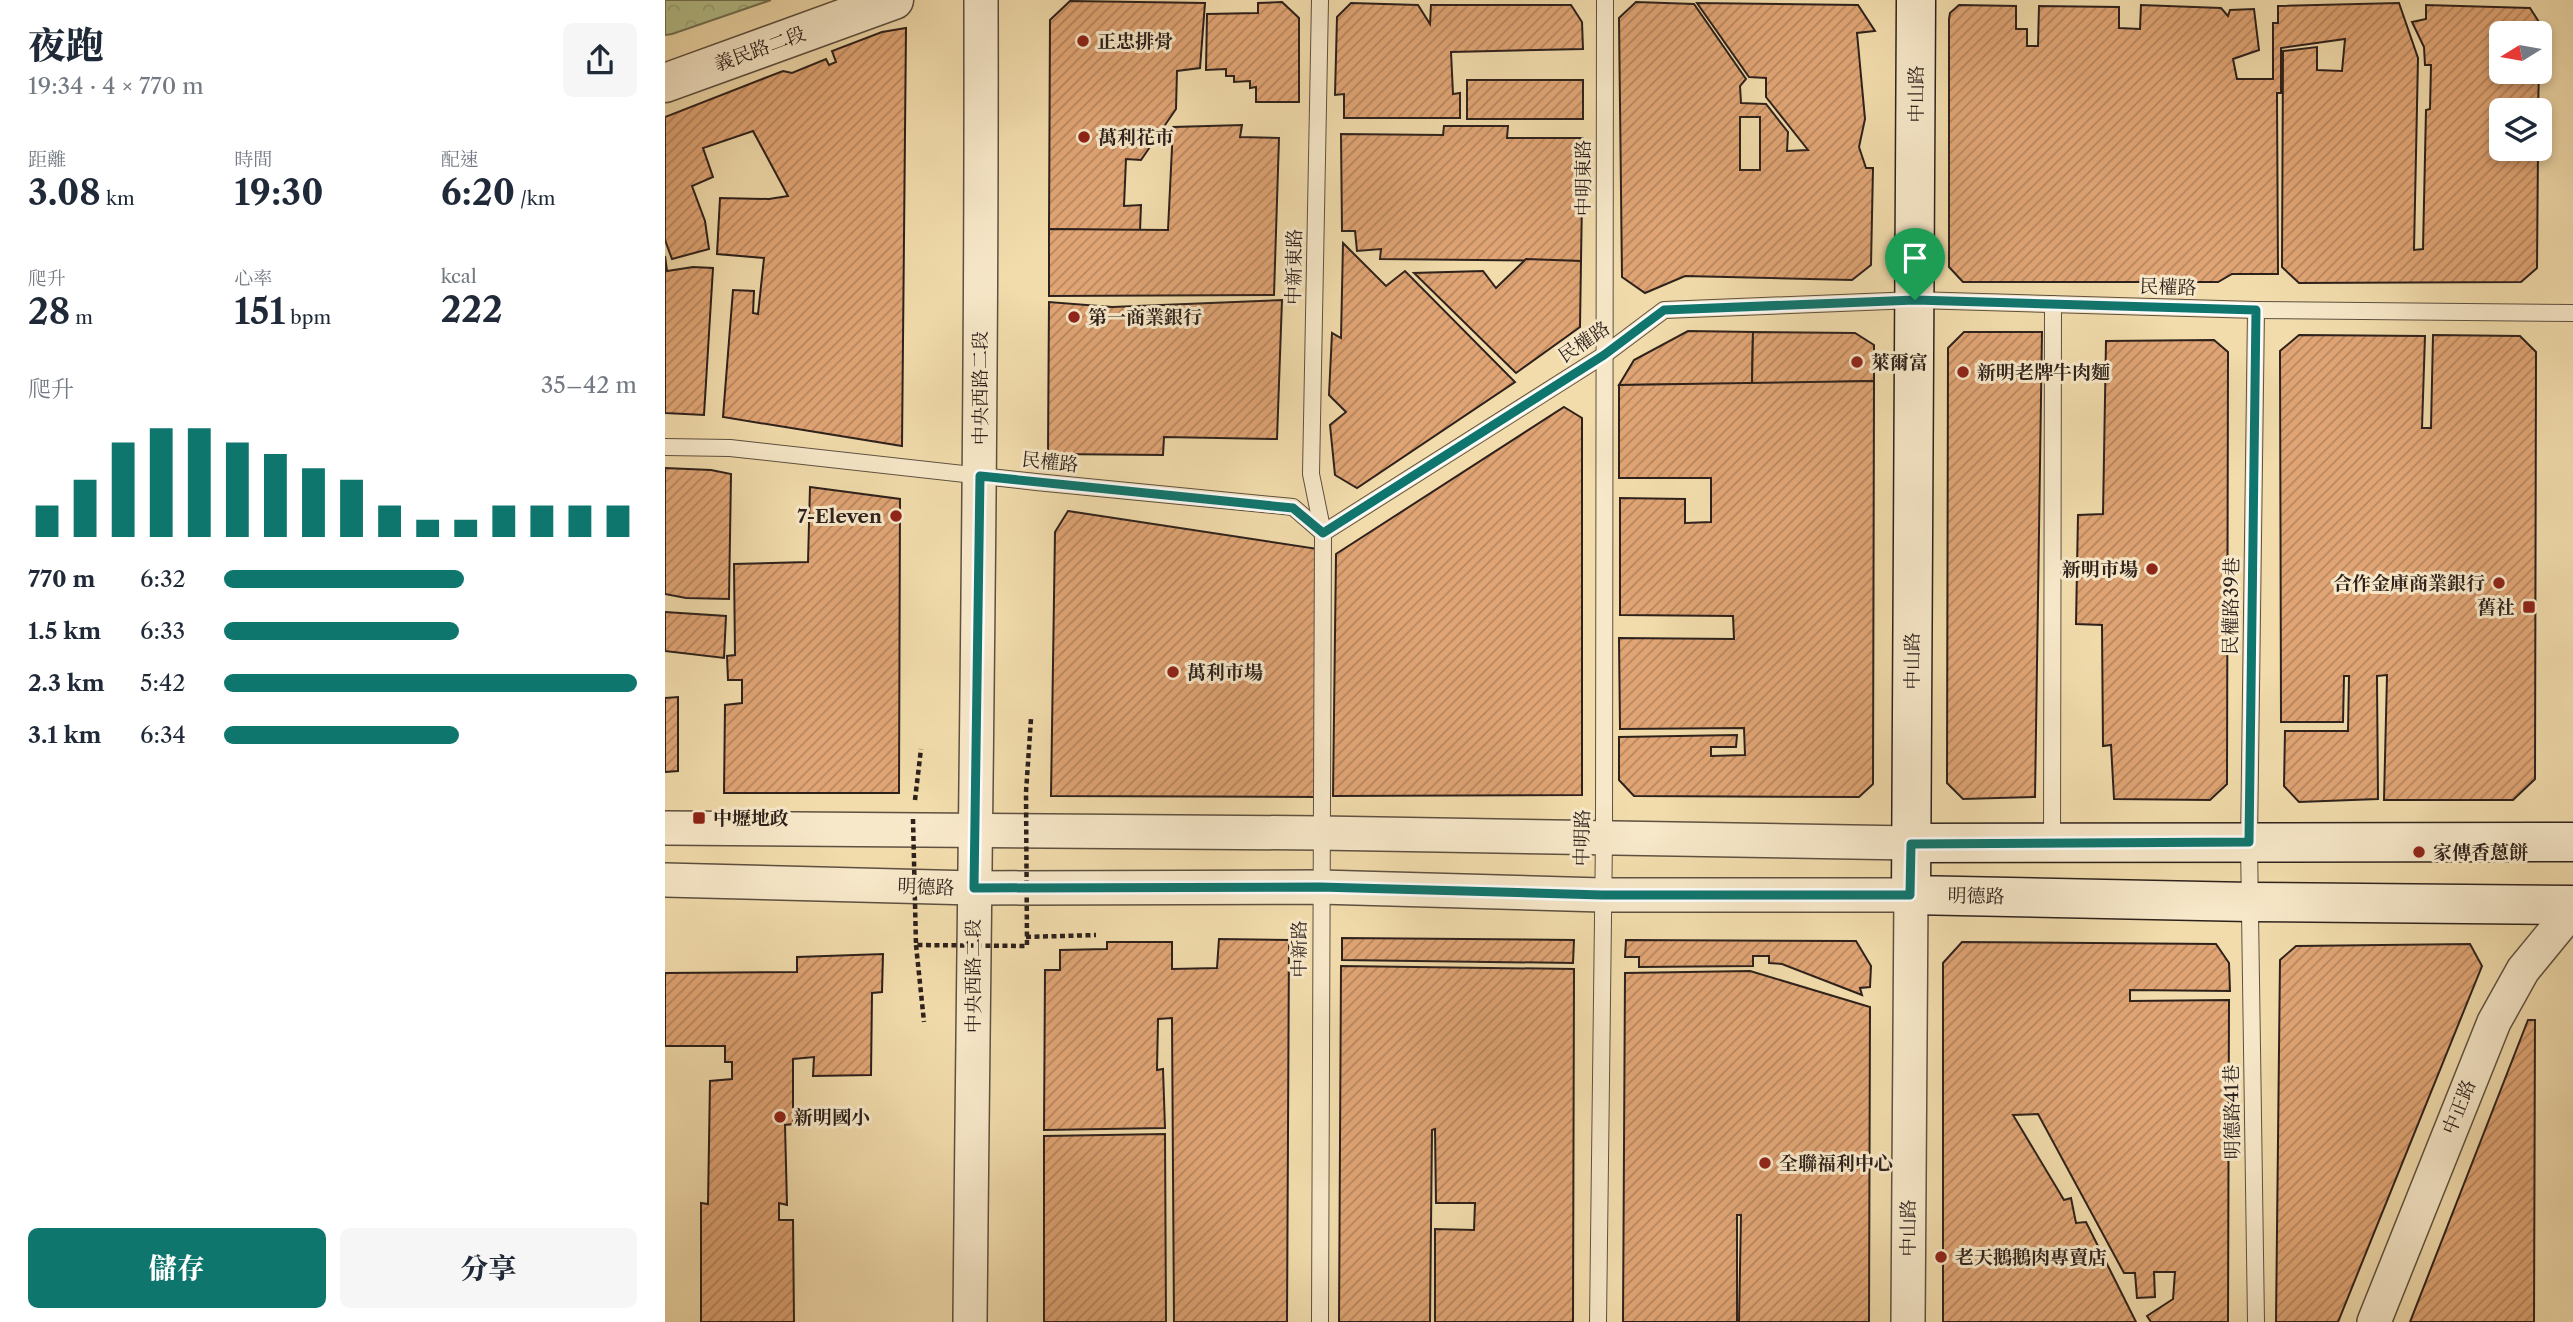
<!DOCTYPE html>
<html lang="zh-TW">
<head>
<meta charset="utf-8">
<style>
  :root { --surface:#fff; --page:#f6f6f7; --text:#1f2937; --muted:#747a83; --accent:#0f766e }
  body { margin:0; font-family:"Libre Caslon Text","Noto Serif TC",serif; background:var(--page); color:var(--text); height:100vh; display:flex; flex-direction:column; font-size:26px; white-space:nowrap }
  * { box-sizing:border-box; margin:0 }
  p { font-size:23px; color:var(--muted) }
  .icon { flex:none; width:38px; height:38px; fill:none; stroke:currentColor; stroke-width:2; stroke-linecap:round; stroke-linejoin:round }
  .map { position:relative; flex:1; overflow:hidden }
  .drawer { display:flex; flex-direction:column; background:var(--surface); width:665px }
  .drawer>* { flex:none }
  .needle { width:46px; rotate:259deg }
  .tools { position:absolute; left:1824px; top:21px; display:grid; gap:14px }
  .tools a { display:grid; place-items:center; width:63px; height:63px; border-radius:10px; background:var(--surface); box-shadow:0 4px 10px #0003; font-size:35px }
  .pin { position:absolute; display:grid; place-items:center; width:60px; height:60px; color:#fff; margin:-72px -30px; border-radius:50% 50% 50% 0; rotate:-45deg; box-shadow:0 0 7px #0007 }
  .pin .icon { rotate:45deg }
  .round { display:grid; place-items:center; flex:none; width:74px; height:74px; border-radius:10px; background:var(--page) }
  .overview { display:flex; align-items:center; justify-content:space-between; height:119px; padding:0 28px }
  h1 { font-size:38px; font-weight:800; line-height:52px }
  .metrics { display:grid; grid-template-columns:repeat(3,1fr); gap:10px; height:119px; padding:7px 28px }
  .metrics div { display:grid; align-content:center }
  .metrics b { font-size:35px; font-weight:800 }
  .metrics small { font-size:19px; font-weight:400 }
  .metrics p { font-size:19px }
  .chart { height:196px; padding:14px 28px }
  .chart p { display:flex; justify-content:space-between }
  .chart svg { width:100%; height:126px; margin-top:7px; stroke:var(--accent); stroke-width:6 }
  .action { display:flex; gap:14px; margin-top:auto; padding:14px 28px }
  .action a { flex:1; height:80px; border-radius:10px; background:var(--accent); color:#fff; font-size:28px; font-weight:800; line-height:80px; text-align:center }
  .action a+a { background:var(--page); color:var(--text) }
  ul { padding:0 28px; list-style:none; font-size:23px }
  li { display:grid; grid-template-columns:112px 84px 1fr; align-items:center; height:52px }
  li i { height:18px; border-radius:9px; background:var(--accent) }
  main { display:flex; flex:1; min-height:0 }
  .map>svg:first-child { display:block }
  .forest { fill:url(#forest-crowns); stroke:#727254; stroke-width:2 }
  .building { fill:url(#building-hatch); stroke:#2d211c; stroke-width:2; fill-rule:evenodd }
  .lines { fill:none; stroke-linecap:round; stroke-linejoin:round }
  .service-casing { stroke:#5e5040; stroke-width:18 }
  .minor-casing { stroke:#5e5040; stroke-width:36 }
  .tertiary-casing { stroke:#5e5040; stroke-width:41 }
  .secondary-casing { stroke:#2d211c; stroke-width:41 }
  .path { stroke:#2d211c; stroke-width:4.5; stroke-dasharray:5 3.5; stroke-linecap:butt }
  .service { stroke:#f7e8c9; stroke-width:16 }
  .minor { stroke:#f7e8c9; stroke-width:33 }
  .tertiary { stroke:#f7e8c9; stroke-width:38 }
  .secondary { stroke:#f7e8c9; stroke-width:38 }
  .path-bridge { stroke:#2d211c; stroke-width:4.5; stroke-dasharray:5 3.5; stroke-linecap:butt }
  .route-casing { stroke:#fff; stroke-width:14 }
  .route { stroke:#0f766e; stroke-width:9 }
  .poi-dot { fill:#8f2418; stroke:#f7e8c9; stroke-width:2.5 }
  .labels { text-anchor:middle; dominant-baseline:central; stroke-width:6; stroke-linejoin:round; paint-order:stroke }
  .poi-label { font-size:19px; font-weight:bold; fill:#2d211c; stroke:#f7e8c9; text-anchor:start }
  .street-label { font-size:19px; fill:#2d211c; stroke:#f7e8c9 }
</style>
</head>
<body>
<main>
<section class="drawer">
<div class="overview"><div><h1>夜跑</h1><p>19:34 · 4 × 770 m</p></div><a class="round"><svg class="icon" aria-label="share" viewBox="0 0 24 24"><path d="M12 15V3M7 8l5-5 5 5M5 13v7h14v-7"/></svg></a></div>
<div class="metrics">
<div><p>距離</p><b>3.08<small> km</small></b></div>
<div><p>時間</p><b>19:30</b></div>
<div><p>配速</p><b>6:20<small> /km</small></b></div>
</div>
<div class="metrics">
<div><p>爬升</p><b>28<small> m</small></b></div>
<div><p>心率</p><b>151<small> bpm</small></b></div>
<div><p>kcal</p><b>222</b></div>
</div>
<div class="chart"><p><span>爬升</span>35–42 m</p>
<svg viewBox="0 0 160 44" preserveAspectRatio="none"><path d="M5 44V33M15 44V24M25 44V11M35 44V6M45 44V6M55 44V11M65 44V15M75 44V20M85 44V24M95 44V33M105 44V38M115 44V38M125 44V33M135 44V33M145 44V33M155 44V33"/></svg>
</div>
<ul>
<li><b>770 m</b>6:32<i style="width:58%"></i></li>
<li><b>1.5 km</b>6:33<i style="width:57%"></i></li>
<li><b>2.3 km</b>5:42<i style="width:100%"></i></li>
<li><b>3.1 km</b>6:34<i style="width:57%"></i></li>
</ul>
<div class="action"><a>儲存</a><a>分享</a></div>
</section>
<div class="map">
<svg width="1908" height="1322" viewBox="0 0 1908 1322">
  <defs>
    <pattern id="forest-crowns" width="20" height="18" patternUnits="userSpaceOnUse" patternTransform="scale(1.75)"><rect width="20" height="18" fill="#b6c28d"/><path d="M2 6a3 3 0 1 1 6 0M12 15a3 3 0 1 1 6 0" fill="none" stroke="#9da679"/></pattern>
    <pattern id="building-hatch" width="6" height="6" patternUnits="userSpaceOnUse" patternTransform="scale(1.75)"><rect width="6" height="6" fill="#e1a575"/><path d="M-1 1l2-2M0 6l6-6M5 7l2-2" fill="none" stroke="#b7865f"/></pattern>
  </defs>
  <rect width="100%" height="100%" fill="#f2dcac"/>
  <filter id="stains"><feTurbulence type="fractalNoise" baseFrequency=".00286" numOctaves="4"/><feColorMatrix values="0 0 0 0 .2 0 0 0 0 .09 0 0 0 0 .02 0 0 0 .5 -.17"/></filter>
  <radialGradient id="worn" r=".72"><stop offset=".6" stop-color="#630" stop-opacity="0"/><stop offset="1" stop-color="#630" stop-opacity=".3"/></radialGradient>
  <!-- forest -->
  <polygon class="forest" points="0,0 106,0 7,34 0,35"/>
  <!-- building -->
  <g class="building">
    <polygon points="405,1 540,3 535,68 512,71 511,109 476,160 461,159 459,206 476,205 475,231 384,229 385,20"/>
    <polygon points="617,2 634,18 634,102 591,102 591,87 585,88 585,81 569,82 569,76 561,76 561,69 541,70 542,14 593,13 593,3"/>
    <path d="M971,2L1029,4L1081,79L1075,86L1076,103L1101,104L1123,132L1122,151L1143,150L1101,97V78L1084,77L1032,3L1193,5L1210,31L1192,33L1200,119L1194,147L1201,168H1208L1206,265L1187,280L1020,276L980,293L957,277L954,18ZM1075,117H1095V170H1075Z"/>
    <polygon points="686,3 753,5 765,24 766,5 906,5 917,22 918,49 786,52 788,94 795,93 795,118 679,118 679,94 670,95 672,17"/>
    <polygon points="1734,3 1753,58 1749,250 1758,249 1761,110 1765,109 1766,65 1760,65 1759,47 1747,22 1761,19 1761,5 1865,8 1874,22 1874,33 1836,33 1836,72 1874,72 1873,110 1836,110 1836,149 1873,149 1872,268 1856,282 1634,283 1617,267 1618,51 1652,47 1652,70 1677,71 1680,39 1616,48 1616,93 1612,93 1613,274 1567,274 1553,282 1298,282 1284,267 1284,19 1285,13 1294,5 1351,6 1351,29 1362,29 1362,46 1373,46 1374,6 1454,7 1454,28 1475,29 1476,5 1556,8 1563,16 1565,10 1589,9 1594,50 1568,59 1572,79 1608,79 1608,23 1613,23 1613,6"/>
    <polygon points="241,28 237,446 58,417 68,290 89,291 88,313 93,314 99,258 52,254 55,198 104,199 123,196 88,131 38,148 48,177 27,186 40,221 44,249 7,259 0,240 0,117 118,71 127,73 161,59 164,65 171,62 167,51 217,32"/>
    <rect x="802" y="80" width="116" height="39"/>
    <polygon points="577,125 575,137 614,138 609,295 384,296 384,229 503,230 508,127"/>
    <polygon points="779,126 843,126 842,138 918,138 916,261 715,259 716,249 692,251 690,231 677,231 676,134 778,135"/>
    <polygon points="678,243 721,286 740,271 850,382 692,488 670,475 665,425 681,412 664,395 667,333 676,338"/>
    <polygon points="0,256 2,271 28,267 48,268 39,415 0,413"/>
    <polygon points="861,259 916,261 915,327 851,373 749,273 818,271 831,288"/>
    <polygon points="617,300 612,439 499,437 498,455 383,454 384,302 447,307"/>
    <polygon points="1023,331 1088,332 1087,384 954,385 969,360"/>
    <polygon points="1088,332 1190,333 1209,345 1209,381 1087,384"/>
    <polygon points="1299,332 1377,332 1370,797 1298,799 1282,783 1283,348"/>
    <polygon points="1634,335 1760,336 1757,428 1766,428 1768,335 1855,336 1871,352 1870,779 1848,800 1719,800 1722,675 1712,676 1713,799 1634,802 1619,786 1620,731 1683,731 1684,676 1679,676 1678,722 1616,722 1615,351"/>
    <polygon points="1549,340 1563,352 1562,784 1545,800 1449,799 1446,745 1438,746 1437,625 1411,624 1413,515 1438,514 1441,341"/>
    <polygon points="1209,381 1208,784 1194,797 969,796 954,780 954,737 1072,735 1071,747 1046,747 1046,756 1080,755 1079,728 955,729 954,638 1069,639 1068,616 955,615 955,498 1020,499 1020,523 1046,522 1046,478 954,478 954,385"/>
    <polygon points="899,407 917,418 917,795 668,796 671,554"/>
    <polygon points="0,468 46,470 66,474 64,599 21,598 0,594"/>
    <polygon points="145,487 235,499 234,793 59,793 60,705 77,703 77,680 63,680 62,656 70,655 69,564 143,562"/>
    <polygon points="403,511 653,549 654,797 386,796 390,532"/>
    <polygon points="0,612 61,616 59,658 0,651"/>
    <polygon points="13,697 13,771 0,772 0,698"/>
    <polygon points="677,938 909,940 908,963 677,960"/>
    <polygon points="554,939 624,940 622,1322 509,1322 507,1018 493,1019 492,1070 498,1069 500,1128 379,1130 380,970 395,970 395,950 442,949 442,942 507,942 507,969 552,968"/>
    <polygon points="961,940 1191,941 1206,966 1205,987 1195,988 1197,995 1117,964 1104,963 1104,956 1088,956 1088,966 974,967 974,957 960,957"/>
    <polygon points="1297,942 1551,944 1564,963 1565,991 1465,990 1465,1001 1564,1000 1563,1322 1486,1322 1482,1316 1508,1299 1510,1272 1489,1272 1490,1297 1472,1298 1470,1273 1459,1273 1373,1114 1348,1115 1399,1200 1406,1198 1411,1223 1421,1222 1471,1322 1278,1322 1278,963"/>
    <polygon points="1805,944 1817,966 1673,1322 1611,1322 1615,960 1631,946"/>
    <polygon points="218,954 217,992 207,993 206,1075 148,1076 149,1057 128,1059 128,1124 120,1125 122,1205 114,1203 114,1220 128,1220 129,1322 36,1322 36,1203 43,1204 45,1081 67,1079 67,1062 60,1062 60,1046 0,1046 0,973 132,972 132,957"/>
    <polygon points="676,966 909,969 908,1322 770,1322 770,1229 809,1230 810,1203 771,1203 770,1129 767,1130 765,1322 674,1322"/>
    <polygon points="1085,971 1205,1007 1204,1322 1074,1322 1076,1215 1072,1215 1072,1322 958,1322 960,973"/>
    <polygon points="1863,1020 1870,1020 1869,1322 1745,1322"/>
    <polygon points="500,1134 501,1322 379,1322 379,1136"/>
  </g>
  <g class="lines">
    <defs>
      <g id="service">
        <polyline points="655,0 646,474 658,533 655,1322"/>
        <polyline points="0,447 65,448 371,482 628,507 658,533 939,355 999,310 1250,300 1591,310 1908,313"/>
        <polyline points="1387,843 1388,304"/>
        <polyline points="933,1322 939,837 940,0"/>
        <polyline points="1591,1322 1584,843 1591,310"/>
      </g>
      <g id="minor">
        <polyline points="0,828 655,833 1246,843"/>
        <polyline points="0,880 309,888 655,887 937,895 1246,895 1243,1322"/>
        <path d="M305,1322C309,881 317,441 316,0"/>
        <polyline points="1709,1322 1829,1022 1858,970 1908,909"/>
      </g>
      <polyline id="tertiary" points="0,83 229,0"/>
      <g id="secondary">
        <polyline points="1251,0 1246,895 1585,902 1908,905"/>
        <polyline points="1246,843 1908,842"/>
      </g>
    </defs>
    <!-- service casing -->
    <use href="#service" class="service-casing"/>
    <!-- minor casing -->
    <use href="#minor" class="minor-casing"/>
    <!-- tertiary casing -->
    <use href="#tertiary" class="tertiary-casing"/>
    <!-- secondary casing -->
    <use href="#secondary" class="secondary-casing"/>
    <!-- path -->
    <g class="path">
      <polyline points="361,792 366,719"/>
      <polyline points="250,800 256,749"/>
      <polyline points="361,937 431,935"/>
      <polyline points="251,945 259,1022"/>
    </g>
    <!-- service -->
    <use href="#service" class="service"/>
    <!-- minor -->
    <use href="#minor" class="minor"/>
    <!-- tertiary -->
    <use href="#tertiary" class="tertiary"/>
    <!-- secondary -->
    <use href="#secondary" class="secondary"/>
    <!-- path-bridge -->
    <polyline class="path-bridge" points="248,819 251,945 362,946 361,792"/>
  </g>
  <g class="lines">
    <defs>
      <polygon id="route" points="1250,300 1591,310 1584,842 1246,844 1245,895 937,895 655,887 309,888 315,476 628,508 658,533 939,355 999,310"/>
    </defs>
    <!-- route casing -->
    <use href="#route" class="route-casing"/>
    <!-- route -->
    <use href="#route" class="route"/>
  </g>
  <!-- markers -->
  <g class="poi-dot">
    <circle cx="418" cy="41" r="7"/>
    <circle cx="419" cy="137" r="7"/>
    <circle cx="409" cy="317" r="7"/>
    <circle cx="1192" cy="362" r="7"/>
    <circle cx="1298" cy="372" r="7"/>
    <circle cx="231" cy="516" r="7"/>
    <circle cx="1487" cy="569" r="7"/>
    <circle cx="1834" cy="583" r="7"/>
    <rect x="1857" y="600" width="14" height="14" rx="3.5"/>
    <circle cx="508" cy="672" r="7"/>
    <rect x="27" y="811" width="14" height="14" rx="3.5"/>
    <circle cx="1754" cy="852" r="7"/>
    <circle cx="115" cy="1117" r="7"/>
    <circle cx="1100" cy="1163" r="7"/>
    <circle cx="1276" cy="1257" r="7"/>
  </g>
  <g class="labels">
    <!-- poi labels -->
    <g class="poi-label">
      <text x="432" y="41">正忠排骨</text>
      <text x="433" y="137">萬利花市</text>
      <text x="423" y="317">第一商業銀行</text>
      <text x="1206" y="362">萊爾富</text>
      <text x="1312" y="372">新明老牌牛肉麵</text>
      <text x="217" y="516" text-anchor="end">7-Eleven</text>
      <text x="1473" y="569" text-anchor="end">新明市場</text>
      <text x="1820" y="583" text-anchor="end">合作金庫商業銀行</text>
      <text x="1850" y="607" text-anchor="end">舊社</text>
      <text x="522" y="672">萬利市場</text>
      <text x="48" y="818">中壢地政</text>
      <text x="1768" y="852">家傳香蔥餅</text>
      <text x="129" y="1117">新明國小</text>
      <text x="1114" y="1163">全聯福利中心</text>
      <text x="1290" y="1257">老天鵝鵝肉專賣店</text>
    </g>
    <!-- street labels -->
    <g class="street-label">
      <text transform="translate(95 49) rotate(-20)">義民路二段</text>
      <text transform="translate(1251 94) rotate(-90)">中山路</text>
      <text transform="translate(918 178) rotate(-90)">中明東路</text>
      <text transform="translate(629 267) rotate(-89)">中新東路</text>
      <text transform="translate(1503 287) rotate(2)">民權路</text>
      <text transform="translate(919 342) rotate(-34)">民權路</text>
      <text transform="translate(315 388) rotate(-90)">中央西路二段</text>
      <text transform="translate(385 462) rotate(6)">民權路</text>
      <text transform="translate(1566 606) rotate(-89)">民權路39巷</text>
      <text transform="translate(1247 661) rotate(-90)">中山路</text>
      <text transform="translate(917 838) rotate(-89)">中明路</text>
      <text transform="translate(261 887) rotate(2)">明德路</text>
      <text transform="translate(1311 896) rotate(1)">明德路</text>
      <text transform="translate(634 949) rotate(-90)">中新路</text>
      <text transform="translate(308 976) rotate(-90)">中央西路二段</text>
      <text transform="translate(1794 1107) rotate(-68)">中正路</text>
      <text transform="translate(1567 1112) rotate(-91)">明德路41巷</text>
      <text transform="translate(1243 1228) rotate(-90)">中山路</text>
    </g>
  </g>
  <rect width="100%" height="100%" filter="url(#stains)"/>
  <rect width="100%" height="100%" fill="url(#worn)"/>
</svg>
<div class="tools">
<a><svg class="needle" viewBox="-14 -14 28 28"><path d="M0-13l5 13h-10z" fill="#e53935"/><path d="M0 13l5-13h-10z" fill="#747a83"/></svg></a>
<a><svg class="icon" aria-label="layers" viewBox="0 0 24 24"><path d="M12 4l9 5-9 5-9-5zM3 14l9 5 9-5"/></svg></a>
</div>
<div class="pin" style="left:1250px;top:300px;background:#1e9e55"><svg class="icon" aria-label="arrive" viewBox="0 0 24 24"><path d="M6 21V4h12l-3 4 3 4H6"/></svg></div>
</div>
</main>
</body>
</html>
